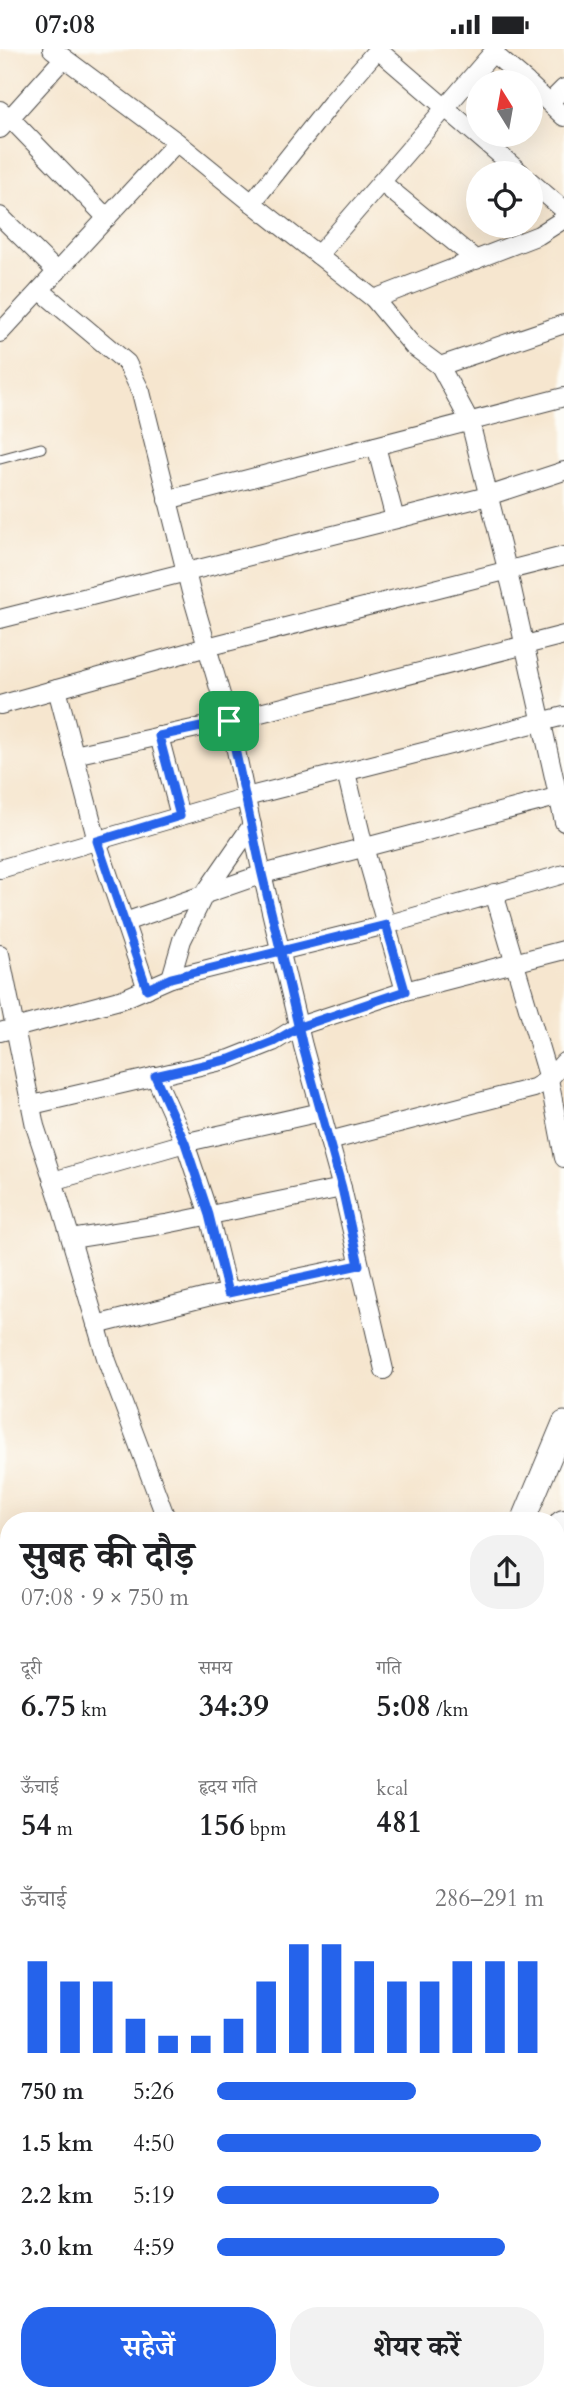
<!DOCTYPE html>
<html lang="hi">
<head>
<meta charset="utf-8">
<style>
  :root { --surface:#fff; --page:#f2f2f2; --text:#202124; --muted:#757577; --accent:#2563eb }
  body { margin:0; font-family:Cardo,"Noto Serif Devanagari",serif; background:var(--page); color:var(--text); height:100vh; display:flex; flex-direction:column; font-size:26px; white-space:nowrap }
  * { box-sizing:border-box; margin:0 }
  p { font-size:23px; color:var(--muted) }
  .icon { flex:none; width:38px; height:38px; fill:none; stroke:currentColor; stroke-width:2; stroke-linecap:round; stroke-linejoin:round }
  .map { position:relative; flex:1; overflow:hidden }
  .panel { position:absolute; left:0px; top:1463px; width:565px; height:889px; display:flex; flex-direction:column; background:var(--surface); border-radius:28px 28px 0 0; box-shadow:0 7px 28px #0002 }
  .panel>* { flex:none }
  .needle { width:46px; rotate:349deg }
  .controls { position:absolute; left:466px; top:21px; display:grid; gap:14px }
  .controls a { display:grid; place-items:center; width:77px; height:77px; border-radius:50%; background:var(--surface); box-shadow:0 7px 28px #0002; font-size:35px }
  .pin { position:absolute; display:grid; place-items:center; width:60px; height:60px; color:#fff; margin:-30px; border-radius:14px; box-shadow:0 4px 10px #0006 }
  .round { display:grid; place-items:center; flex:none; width:74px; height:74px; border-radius:28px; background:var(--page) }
  .summary { display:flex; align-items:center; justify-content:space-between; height:119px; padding:0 21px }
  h1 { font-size:38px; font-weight:700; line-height:52px }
  .metrics { display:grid; grid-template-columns:repeat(3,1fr); gap:10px; height:119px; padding:7px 21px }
  .metrics div { display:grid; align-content:center }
  .metrics b { font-size:30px; font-weight:700 }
  .metrics small { font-size:19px; font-weight:400 }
  .metrics p { font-size:19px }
  .chart { height:196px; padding:14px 21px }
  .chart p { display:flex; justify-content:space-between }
  .chart svg { width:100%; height:126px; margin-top:7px; stroke:var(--accent); stroke-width:6 }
  .button { display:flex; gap:14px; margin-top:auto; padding:14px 21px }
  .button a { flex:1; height:80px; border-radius:28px; background:var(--accent); color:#fff; font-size:28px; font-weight:700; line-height:80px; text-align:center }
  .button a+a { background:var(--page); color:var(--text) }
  ul { padding:0 21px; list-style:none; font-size:23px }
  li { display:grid; grid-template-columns:112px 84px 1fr; align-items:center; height:52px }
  li i { height:18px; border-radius:9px; background:var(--accent) }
  .status { display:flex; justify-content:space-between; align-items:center; height:49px; padding:0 35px; background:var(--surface); direction:ltr }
  .status svg { height:19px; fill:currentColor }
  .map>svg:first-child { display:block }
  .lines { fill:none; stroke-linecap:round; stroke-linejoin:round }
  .service-casing { stroke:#494744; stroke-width:11 }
  .minor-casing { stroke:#494744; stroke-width:20 }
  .tertiary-casing { stroke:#494744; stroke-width:25 }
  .trunk-casing { stroke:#494744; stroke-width:32 }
  .service { stroke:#fff; stroke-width:9 }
  .minor { stroke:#fff; stroke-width:18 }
  .tertiary { stroke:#fff; stroke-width:23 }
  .trunk { stroke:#fff; stroke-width:30 }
  .route-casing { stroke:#fff; stroke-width:14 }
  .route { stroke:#2563eb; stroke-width:9 }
</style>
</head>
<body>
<div class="status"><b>07:08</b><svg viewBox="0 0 49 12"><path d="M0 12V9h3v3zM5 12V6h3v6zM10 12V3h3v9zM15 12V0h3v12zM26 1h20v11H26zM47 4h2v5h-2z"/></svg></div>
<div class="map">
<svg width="564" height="2352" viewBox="0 0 564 2352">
  <rect width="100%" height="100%" fill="#fdfcf7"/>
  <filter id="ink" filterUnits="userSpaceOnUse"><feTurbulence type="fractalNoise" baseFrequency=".0143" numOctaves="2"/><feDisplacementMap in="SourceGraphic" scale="14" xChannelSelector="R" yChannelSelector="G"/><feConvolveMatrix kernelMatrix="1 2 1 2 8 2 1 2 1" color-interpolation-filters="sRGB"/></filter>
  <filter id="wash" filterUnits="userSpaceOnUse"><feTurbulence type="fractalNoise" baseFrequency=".00686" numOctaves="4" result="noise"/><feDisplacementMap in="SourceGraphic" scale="28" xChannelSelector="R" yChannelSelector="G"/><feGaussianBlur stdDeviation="1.57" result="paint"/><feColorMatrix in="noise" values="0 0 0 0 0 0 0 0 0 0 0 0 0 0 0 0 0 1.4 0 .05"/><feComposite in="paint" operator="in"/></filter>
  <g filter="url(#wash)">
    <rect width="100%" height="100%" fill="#f6e6cf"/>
  </g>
  <g filter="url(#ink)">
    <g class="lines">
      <defs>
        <g id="service">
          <polyline points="0,410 41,399"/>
          <polyline points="556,2352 557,2331 564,2316"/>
        </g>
        <g id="minor">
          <polyline points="52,0 177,93 252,154"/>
          <polyline points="377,0 521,124"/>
          <polyline points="378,0 333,52 252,154 374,250 413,297 440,317 470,373 512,540 564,773"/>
          <polyline points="493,4 527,33"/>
          <polyline points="530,36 564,68"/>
          <polyline points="550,53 564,39"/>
          <polyline points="0,61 10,69 107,169"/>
          <polyline points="0,80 63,10"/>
          <polyline points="530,132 564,161"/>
          <polyline points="381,133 476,211"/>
          <polyline points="0,167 57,223"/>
          <polyline points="318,206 496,0"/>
          <polyline points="40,241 127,314 141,343 191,543 233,687 260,816 303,997 342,1139 384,1321"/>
          <polyline points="374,250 539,186 564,170"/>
          <polyline points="0,284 177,93"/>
          <polyline points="440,317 564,275"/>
          <polyline points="376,397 395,470"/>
          <polyline points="167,451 564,348"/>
          <polyline points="0,570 488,447 564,422"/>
          <polyline points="57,640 97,792 147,940"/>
          <polyline points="0,656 207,598 564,507"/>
          <polyline points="159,687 180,767"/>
          <polyline points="74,706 229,672 564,586"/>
          <polyline points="346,723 364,798 405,942"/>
          <polyline points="0,820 246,748 564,667"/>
          <polyline points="494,844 549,1030 564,1109"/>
          <polyline points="125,873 263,825 564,746"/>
          <polyline points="0,905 35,1077 58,1147 107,1312 167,1472"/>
          <polyline points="171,929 182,891 205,844 252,776"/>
          <polyline points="0,983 123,950 171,929 386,876 564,825"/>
          <polyline points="155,1027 185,1094 209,1166 228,1244"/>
          <polyline points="32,1056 230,1010 273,993 299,977 405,942 564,901"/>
          <polyline points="329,1092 534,1039 549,1030 564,1013"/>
          <polyline points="53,1132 192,1092 321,1063"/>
          <polyline points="71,1190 166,1175 342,1139"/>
          <polyline points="96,1276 207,1248 359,1216"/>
          <polyline points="0,1617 9,1616"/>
          <polyline points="0,1907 9,1908"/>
          <polyline points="0,2054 9,2051"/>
          <polyline points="0,2166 9,2165"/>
        </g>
        <g id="tertiary">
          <polyline points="523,1472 564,1374"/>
          <polyline points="556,1695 564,1678"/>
          <polyline points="154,2352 158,2343"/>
          <polyline points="279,2352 282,2343"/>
        </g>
        <g id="trunk">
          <polyline points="556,1494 564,1476"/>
          <polyline points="556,1578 564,1560"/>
          <polyline points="193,2352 197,2343"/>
          <polyline points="228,2352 232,2343"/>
        </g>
      </defs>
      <!-- service casing -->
      <use href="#service" class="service-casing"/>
      <!-- minor casing -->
      <use href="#minor" class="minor-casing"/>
      <!-- tertiary casing -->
      <use href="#tertiary" class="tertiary-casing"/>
      <!-- trunk casing -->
      <use href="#trunk" class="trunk-casing"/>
      <!-- service -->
      <use href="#service" class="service"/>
      <!-- minor -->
      <use href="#minor" class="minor"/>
      <!-- tertiary -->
      <use href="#tertiary" class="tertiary"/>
      <!-- trunk -->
      <use href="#trunk" class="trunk"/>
    </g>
  </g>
  <g class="lines" filter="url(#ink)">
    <defs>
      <path id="route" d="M229,672L260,816L262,825C276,883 290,940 303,998L342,1139L359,1216L228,1244L209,1166L185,1094L155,1027L230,1010L273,993L299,978L405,942L386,876L171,929L147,940L97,792L180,767L159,687L229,672"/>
    </defs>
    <!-- route casing -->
    <use href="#route" class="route-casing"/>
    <!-- route -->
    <use href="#route" class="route"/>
  </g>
</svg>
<div class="controls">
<a><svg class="needle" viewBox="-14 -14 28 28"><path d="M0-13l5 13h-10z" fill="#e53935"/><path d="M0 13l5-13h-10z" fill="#757577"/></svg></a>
<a><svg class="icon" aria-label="locate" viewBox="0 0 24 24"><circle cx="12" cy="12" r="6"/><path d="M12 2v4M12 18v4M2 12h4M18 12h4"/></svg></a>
</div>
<div class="pin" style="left:229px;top:672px;background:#1e9e55"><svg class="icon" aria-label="arrive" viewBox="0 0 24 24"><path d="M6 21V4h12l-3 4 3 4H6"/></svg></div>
<section class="panel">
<div class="summary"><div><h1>सुबह की दौड़</h1><p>07:08 · 9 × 750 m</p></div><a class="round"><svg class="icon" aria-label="share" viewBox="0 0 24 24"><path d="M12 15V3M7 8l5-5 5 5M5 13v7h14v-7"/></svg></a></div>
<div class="metrics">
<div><p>दूरी</p><b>6.75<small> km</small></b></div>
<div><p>समय</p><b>34:39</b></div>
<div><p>गति</p><b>5:08<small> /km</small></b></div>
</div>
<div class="metrics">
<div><p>ऊँचाई</p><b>54<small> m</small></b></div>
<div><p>हृदय गति</p><b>156<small> bpm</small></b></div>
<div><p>kcal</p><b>481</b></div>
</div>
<div class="chart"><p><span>ऊँचाई</span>286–291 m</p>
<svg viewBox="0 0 160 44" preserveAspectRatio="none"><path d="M5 44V12M15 44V19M25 44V19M35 44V32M45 44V38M55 44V38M65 44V32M75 44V19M85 44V6M95 44V6M105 44V12M115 44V19M125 44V19M135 44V12M145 44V12M155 44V12"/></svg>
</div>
<ul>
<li><b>750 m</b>5:26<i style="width:61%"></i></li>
<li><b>1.5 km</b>4:50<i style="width:99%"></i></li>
<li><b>2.2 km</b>5:19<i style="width:68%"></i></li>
<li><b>3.0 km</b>4:59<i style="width:88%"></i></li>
</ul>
<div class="button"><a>सहेजें</a><a>शेयर करें</a></div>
</section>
</div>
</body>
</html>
